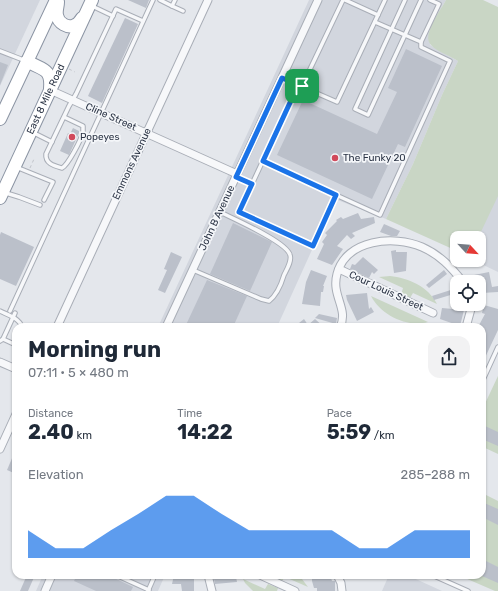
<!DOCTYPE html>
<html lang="en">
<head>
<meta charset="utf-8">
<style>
  :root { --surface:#fff; --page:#f2f2f3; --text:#1f2937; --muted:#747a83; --accent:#1a73e8 }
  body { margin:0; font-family:Rubik,sans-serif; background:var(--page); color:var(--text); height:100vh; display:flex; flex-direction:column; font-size:15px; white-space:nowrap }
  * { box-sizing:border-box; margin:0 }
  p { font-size:13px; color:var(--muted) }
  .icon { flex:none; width:22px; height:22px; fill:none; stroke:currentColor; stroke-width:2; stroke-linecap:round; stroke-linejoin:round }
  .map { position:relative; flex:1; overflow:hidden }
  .details { position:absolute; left:12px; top:323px; width:474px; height:256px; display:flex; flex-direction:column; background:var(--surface); border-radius:12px; box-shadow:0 1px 3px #0004 }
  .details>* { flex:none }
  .needle { width:26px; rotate:116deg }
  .controls { position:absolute; left:450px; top:231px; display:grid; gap:8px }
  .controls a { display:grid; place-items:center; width:36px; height:36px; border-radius:8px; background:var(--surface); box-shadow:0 1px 3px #0004; font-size:20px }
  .pin { position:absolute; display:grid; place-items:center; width:34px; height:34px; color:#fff; margin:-17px; border-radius:8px; box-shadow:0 2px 6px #0006 }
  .round { display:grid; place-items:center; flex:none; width:42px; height:42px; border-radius:12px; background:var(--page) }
  .overview { display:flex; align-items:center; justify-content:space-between; height:68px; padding:0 16px }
  h1 { font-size:22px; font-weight:700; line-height:30px }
  .figures { display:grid; grid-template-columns:repeat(3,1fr); gap:6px; height:68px; padding:4px 16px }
  .figures div { display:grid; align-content:center }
  .figures b { font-size:20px; font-weight:700 }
  .figures small { font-size:11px; font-weight:400 }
  .figures p { font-size:11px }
  .chart { height:112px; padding:8px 16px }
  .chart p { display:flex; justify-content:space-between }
  .chart svg { width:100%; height:72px; margin-top:4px; fill:var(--accent); opacity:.7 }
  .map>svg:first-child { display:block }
  .built { fill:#d2d6de }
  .green { fill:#c9d6c5 }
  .building { fill:#bbc0ca }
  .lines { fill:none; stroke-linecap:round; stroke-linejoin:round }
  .service-casing { stroke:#a9aeb7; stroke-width:5.5 }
  .minor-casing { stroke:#a9aeb7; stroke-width:9 }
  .trunk-casing { stroke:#8b94a3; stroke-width:14 }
  .path { stroke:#c2c5cb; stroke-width:1; stroke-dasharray:3 3; stroke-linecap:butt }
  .service { stroke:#f7f8fa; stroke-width:3.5 }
  .minor { stroke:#f7f8fa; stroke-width:7 }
  .trunk { stroke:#fff; stroke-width:12 }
  .route-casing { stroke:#fff; stroke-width:8 }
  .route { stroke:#1a73e8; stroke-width:5 }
  .poi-dot { fill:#d1495b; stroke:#f4f6f9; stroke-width:1.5 }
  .labels { text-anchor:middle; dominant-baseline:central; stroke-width:3.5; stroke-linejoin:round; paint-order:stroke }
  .street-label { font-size:10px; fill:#2b3445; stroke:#f4f6f9 }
  .poi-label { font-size:10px; fill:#2b3445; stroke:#f4f6f9; text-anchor:start }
</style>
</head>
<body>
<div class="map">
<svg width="498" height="591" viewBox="0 0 498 591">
  <rect width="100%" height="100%" fill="#e4e7ec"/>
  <!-- built -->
  <g class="built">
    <polygon points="0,0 40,0 0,86"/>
    <polygon points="309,0 446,0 429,30 430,45 458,61 442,95 413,164 386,219 335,199 277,327 158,327"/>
    <polygon points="498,190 498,272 473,260 479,260 479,238 476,238"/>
    <polygon points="43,575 165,575 158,591 36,591"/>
    <polygon points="389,575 407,575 442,591 382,591"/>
  </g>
  <!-- green -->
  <g class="green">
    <path d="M446,0H483L498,7V196L478,238H457V251L386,219L413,164L442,95L458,61C451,56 437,52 431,45C421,35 441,10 446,0Z"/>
    <path d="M390,276C408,278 428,286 437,304L413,293L410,298L401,295L403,288L379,277Z"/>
    <path d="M371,296L428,322C407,328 381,315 371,296Z"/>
    <polygon points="498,376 498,454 483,447 482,449 482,410"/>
    <polygon points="482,493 498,501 498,591 495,591 458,575 482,575"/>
    <polygon points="272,575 299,575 308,587 285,577 281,582 271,577"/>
    <polygon points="243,579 265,589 268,584 278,588 277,591 253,591 245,583"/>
  </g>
  <!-- building -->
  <g class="building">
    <polygon points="128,0 149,0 146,8"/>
    <polygon points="125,18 138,24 102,103 88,96"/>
    <polygon points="406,49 442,66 405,147 398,144 372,199 277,155 303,100 377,134 397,92 388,88"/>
    <polygon points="0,62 8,65 0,85"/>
    <polygon points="73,128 79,131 79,133 69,155 60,151 68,133 70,134"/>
    <polygon points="358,213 361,219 374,217 375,223 352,233 355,236 351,239 347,235 337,246 343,249 332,265 317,259 324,244 322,242 327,235 325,233 337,221 336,220 341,217 343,219"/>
    <polygon points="233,223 272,242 250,291 210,274"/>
    <polygon points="384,224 400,231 397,236 391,236 380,232"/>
    <polygon points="1,232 34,247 16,286 0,279 0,235"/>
    <polygon points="396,250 396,252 407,252 406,271 394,273 391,251"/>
    <polygon points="171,252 182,257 165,293 158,290 167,270 164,269"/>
    <polygon points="363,257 378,270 374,274 372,272 369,278 350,269 352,264 355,265"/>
    <polygon points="311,270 327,276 323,286 324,286 323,292 321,292 320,306 302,304 306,282"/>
    <polygon points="444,270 447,274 429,288 426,285"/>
    <polygon points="489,272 492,287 498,286 498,292 482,293 482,283 479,284 479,282 476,282 474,275"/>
    <polygon points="207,280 247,296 233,327 185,327"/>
    <polygon points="457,288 457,293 434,300 432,296"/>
    <polygon points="367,293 369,309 371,307 374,312 357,321 347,300 346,295"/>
    <polygon points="484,305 498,309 498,330 482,364 482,327 478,327 485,314 482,313"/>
    <polygon points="442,308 464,310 460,326 440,319"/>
    <polygon points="319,314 337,318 336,324 315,318"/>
    <polygon points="304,319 308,325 315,319 324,327 302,327 299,323"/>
    <polygon points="485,426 498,432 498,446 482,439 482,433"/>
    <polygon points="16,449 16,474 7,470"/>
    <polygon points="482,502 498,509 498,525 482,517"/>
    <polygon points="482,559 498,567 498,583 482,576"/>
    <polygon points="27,575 35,575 28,591 20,591"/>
    <polygon points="77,575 108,575 133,587 131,591 96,591 74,581"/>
    <polygon points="174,575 193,575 192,579 194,579 194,591 182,591 181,584 172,584"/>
    <polygon points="315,575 330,575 332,581 335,581 335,591 317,591 317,588 314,588 312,581 312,576"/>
    <polygon points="236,577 237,582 215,584 214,579"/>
  </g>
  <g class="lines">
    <defs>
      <g id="service">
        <polyline points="160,0 172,6"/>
        <polyline points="175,0 172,6 183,11"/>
        <polyline points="343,0 302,86 294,94 239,212 313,246 336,195 380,215 450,61 421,47 421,42 439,4 430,0"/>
        <polyline points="345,0 378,15"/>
        <polyline points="405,0 355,109 368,115 421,0"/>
        <polyline points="92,6 113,16"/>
        <polyline points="375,22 421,42"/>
        <polyline points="0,51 26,61"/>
        <polyline points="282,78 337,102 385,0"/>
        <path d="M64,117L83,126C83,128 83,130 83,132C81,140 68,165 62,168C55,166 45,164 46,154L69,106L76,94L116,9L143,21"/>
        <polyline points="32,132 52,142"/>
        <polyline points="263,161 336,195"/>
        <polyline points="16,167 53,182 44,200"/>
        <polyline points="236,177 252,184"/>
        <polyline points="6,193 19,197 40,205"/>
        <path d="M193,270L261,299L269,301C277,295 281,285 284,275C287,269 292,261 290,255C287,242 234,219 220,212"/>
        <path d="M0,311C8,315 19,318 22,327"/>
        <polyline points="10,311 153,0"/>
        <polyline points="3,339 16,345"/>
        <polyline points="0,341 3,339 15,313"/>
        <polyline points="482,382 498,347"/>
        <polyline points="116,575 149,590"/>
        <polyline points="432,575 468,591"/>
        <polyline points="148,591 155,575"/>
      </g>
      <g id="minor">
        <polyline points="50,90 237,174"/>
        <polyline points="339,269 433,313"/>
        <polyline points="57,327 208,0"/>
        <polyline points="166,327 318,0"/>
        <path d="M340,327C349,309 331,296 337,274C346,239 394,235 422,247C440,255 451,267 463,282"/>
        <polyline points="466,327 471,309 470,304"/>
        <polyline points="0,362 16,369"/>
        <polyline points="0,449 16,414"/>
        <polyline points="208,575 212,591"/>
        <polyline points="260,575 295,591"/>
        <polyline points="337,575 341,583 342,591"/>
        <polyline points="45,591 52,575"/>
      </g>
      <g id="trunk">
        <path d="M58,2C58,6 56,11 57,15C58,23 68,29 75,25C78,24 80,21 82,18"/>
        <path d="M27,61C41,70 52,67 50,89"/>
        <polyline points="0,119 56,0"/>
        <path id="s1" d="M0,198L92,0"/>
      </g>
    </defs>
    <!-- service casing -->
    <use href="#service" class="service-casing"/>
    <!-- minor casing -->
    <use href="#minor" class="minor-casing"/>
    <!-- trunk casing -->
    <use href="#trunk" class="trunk-casing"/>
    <!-- path -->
    <g class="path">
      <polyline points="69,69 75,72"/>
      <polyline points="30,168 34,159"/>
    </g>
    <!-- service -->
    <use href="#service" class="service"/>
    <!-- minor -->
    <use href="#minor" class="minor"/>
    <!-- trunk -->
    <use href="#trunk" class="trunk"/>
  </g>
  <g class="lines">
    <defs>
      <polygon id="route" points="282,78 302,86 294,94 263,161 336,195 313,246 239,212 252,184 236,177"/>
    </defs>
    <!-- route casing -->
    <use href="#route" class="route-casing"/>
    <!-- route -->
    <use href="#route" class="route"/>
  </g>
  <!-- markers -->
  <g class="poi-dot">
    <circle cx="72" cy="137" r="4"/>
    <circle cx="335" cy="158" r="4"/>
  </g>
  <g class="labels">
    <!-- street labels -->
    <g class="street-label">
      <text stroke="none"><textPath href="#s1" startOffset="109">East 8 Mile Road</textPath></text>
      <text transform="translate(111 117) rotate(24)">Cline Street</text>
      <text transform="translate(132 164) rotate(-65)">Emmons Avenue</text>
      <text transform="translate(217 218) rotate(-65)">John B Avenue</text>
      <text transform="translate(386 291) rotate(25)">Cour Louis Street</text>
    </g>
    <!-- poi labels -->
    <g class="poi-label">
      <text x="80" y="137">Popeyes</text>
      <text x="343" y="158">The Funky 20</text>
    </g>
  </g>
</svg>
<div class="controls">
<a><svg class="needle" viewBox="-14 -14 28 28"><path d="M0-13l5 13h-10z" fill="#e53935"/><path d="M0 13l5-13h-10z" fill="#747a83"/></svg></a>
<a><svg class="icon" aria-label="locate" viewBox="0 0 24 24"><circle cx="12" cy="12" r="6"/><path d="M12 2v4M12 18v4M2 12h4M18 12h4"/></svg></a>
</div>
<div class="pin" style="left:302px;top:86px;background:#1e9e55"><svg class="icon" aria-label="arrive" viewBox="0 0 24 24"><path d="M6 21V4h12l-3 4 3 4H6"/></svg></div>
<section class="details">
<div class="overview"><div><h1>Morning run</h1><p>07:11 · 5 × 480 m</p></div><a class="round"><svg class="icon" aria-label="share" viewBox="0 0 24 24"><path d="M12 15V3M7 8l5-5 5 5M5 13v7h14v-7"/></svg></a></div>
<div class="figures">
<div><p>Distance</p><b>2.40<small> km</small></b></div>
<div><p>Time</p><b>14:22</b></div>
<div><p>Pace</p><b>5:59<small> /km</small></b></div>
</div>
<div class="chart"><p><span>Elevation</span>285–288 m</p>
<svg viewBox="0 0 160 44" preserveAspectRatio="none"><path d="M0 44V27L10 38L20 38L30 27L40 17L50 6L60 6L70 17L80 27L90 27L100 27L110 27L120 38L130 38L140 27L150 27L160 27V44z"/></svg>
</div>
</section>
</div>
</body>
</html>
